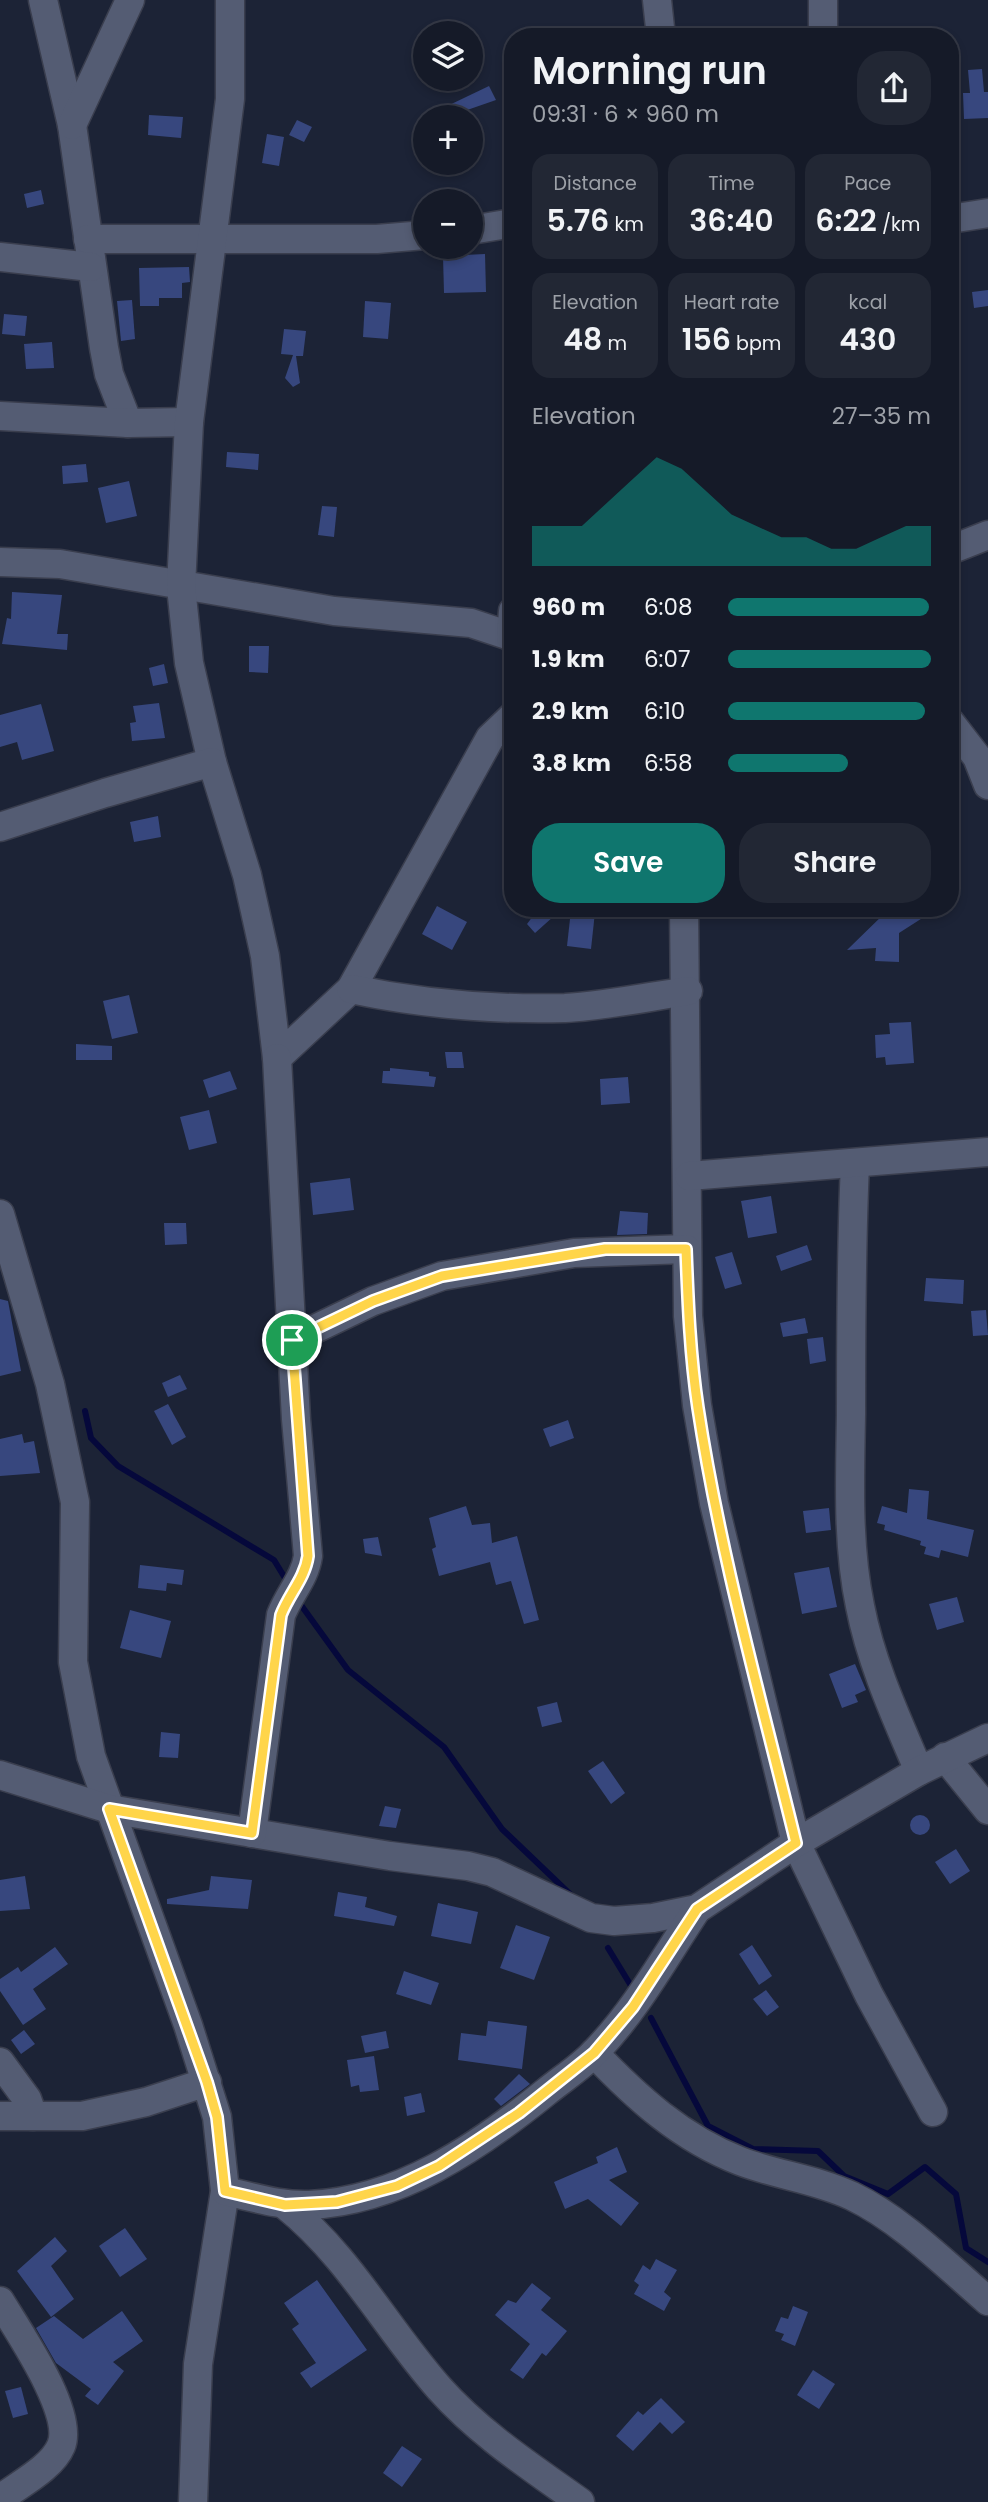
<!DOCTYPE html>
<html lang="en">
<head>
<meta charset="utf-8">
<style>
  :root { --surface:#151a28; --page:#222734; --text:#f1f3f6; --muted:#9da1a8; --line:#343845; --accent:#0f766e }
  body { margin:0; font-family:Poppins,sans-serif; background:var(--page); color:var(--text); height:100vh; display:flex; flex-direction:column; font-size:26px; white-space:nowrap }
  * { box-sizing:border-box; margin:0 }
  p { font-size:23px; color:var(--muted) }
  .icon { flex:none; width:38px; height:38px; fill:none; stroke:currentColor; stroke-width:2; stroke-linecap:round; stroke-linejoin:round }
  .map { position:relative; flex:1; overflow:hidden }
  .drawer { position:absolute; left:504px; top:28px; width:455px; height:889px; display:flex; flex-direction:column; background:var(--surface); border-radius:28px; box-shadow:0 4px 10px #0003,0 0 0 2px var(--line) }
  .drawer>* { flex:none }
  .fabs { position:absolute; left:413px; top:21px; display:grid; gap:14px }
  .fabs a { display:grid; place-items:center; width:70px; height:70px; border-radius:50%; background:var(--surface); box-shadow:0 4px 10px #0003,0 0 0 2px var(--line); font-size:35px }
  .pin { position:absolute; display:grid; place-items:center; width:60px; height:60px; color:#fff; margin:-30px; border:4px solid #fff; border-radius:50%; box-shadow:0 2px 7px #0007 }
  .round { display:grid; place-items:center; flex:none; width:74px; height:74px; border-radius:28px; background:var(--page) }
  .head { display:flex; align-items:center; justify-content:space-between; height:119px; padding:0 28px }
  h1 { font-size:38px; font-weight:600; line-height:52px }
  .stats { display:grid; grid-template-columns:repeat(3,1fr); gap:10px; height:119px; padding:7px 28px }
  .stats div { display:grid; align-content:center; border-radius:18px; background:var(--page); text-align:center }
  .stats b { font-size:30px; font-weight:600 }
  .stats small { font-size:19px; font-weight:400 }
  .stats p { font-size:19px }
  .chart { height:196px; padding:14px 28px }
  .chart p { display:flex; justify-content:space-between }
  .chart svg { width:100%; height:126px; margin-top:7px; fill:var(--accent); opacity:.7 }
  .button { display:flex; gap:14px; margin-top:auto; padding:14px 28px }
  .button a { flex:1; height:80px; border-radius:28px; background:var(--accent); color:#fff; font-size:28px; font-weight:600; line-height:80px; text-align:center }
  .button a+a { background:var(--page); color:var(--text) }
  ul { padding:0 28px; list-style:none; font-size:23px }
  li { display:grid; grid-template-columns:112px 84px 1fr; align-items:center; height:52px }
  li i { height:18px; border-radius:9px; background:var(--accent) }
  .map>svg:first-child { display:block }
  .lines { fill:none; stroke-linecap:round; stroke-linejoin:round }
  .stream { stroke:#05083b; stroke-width:6 }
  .building { fill:#37477e }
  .minor-casing { stroke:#3a3e4e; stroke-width:31 }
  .minor { stroke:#545c73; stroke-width:28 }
  .route-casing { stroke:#fff; stroke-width:14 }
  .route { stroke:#ffd54a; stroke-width:9 }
</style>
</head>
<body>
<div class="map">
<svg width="988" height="2502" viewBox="0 0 988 2502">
  <rect width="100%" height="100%" fill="#1c2336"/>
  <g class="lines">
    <!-- stream -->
    <g class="stream">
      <polyline points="85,1411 91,1438 118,1466 274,1560 288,1583"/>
      <polyline points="301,1605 348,1670 444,1747 502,1829 572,1896"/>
      <polyline points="608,1948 633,1989"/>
      <polyline points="651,2018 708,2126 753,2149 818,2151 844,2176 888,2194 925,2167 956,2194 966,2248 988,2262"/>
    </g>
  </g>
  <!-- building -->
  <g class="building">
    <polygon points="982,69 984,92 988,92 988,118 964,119 963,93 970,93 968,70"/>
    <polygon points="489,86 496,100 447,117 443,108"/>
    <polygon points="149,115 183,117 181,138 148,135"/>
    <polygon points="297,120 312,127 304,142 289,135"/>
    <polygon points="267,134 284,137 279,166 262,163"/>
    <polygon points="41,190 44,204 27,208 24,194"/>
    <polygon points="485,254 486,292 444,293 443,256"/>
    <polygon points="189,267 190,282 182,283 182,298 159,298 159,306 140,306 139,268"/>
    <polygon points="988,290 988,306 974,308 972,292"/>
    <polygon points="132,300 135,339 121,341 117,301"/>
    <polygon points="365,301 391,303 388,339 363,337"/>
    <polygon points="4,314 27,316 25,336 2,334"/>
    <polygon points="284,329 306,331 303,356 296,356 300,383 293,387 285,378 293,355 281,354"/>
    <polygon points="52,342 54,368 26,369 24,344"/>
    <polygon points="227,452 259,454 258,470 226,467"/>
    <polygon points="86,464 88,482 63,484 62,466"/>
    <polygon points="129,481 137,516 106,523 98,488"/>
    <polygon points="322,506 337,507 334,537 318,535"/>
    <polygon points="12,592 62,595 57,634 68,634 67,650 2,644 7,618 11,619"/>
    <polygon points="249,646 269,646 268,673 249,672"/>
    <polygon points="164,664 168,683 153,686 149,668"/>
    <polygon points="159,703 165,738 132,741 130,723 136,722 133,706"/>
    <polygon points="41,704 54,751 22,760 17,742 0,747 0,715"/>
    <polygon points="158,816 161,837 134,842 130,822"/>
    <polygon points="437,906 467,922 452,950 422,934"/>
    <polygon points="539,908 563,908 535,933 527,924"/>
    <polygon points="910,908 938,908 899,933 899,962 875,961 876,948 847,950 887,911 894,918"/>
    <polygon points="571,910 595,912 591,949 567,946"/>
    <polygon points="129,995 138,1033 112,1039 103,1001"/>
    <polygon points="911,1022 914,1063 886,1065 885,1057 876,1058 875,1035 890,1034 889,1023"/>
    <polygon points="76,1044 112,1046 112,1060 76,1060"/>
    <polygon points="445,1052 462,1052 464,1068 447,1068"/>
    <polygon points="390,1068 429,1072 429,1076 436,1077 434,1087 382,1083 383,1071 390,1071"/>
    <polygon points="230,1071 237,1089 209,1098 203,1080"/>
    <polygon points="628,1077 630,1103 601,1105 600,1079"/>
    <polygon points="209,1110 217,1143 189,1150 180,1117"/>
    <polygon points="350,1178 354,1210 313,1215 310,1183"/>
    <polygon points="771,1196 777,1233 748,1238 741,1201"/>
    <polygon points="620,1211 648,1213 647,1234 617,1235"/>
    <polygon points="164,1223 186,1223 187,1244 165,1245"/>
    <polygon points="807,1245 812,1260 781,1271 776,1256"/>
    <polygon points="732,1252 742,1284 725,1289 715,1257"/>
    <polygon points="926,1278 964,1280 963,1304 924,1301"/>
    <polygon points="0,1299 8,1301 21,1371 0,1376"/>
    <polygon points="986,1310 988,1335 973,1336 971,1311"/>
    <polygon points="805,1318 808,1333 783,1337 780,1323"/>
    <polygon points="823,1337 826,1361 810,1364 807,1339"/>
    <polygon points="180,1375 187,1389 168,1397 162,1383"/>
    <polygon points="168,1404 186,1437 172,1445 154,1411"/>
    <polygon points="568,1420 574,1438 550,1447 543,1429"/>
    <polygon points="22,1434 24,1443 34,1441 40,1473 0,1476 0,1439"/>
    <polygon points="909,1489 929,1491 927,1519 974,1530 968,1557 941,1550 939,1558 924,1554 926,1547 920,1545 921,1541 884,1530 885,1525 877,1523 882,1506 907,1513"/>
    <polygon points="466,1506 472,1525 490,1523 492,1543 517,1536 539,1620 524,1624 511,1581 496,1585 490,1562 439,1576 432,1549 436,1547 429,1518"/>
    <polygon points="829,1508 831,1530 806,1533 803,1511"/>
    <polygon points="378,1537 382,1556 365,1553 363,1539"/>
    <polygon points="140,1565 184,1570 182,1585 167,1583 166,1591 138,1588"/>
    <polygon points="829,1567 837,1607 802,1614 794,1573"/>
    <polygon points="957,1597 964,1622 937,1630 929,1604"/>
    <polygon points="130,1610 171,1621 161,1658 120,1648"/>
    <polygon points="855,1664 866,1690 855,1695 858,1702 842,1708 829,1674"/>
    <polygon points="557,1702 562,1722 542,1727 537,1707"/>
    <polygon points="161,1732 180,1734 178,1758 159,1757"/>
    <polygon points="603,1761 625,1793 611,1804 588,1771"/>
    <polygon points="385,1806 401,1809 396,1828 379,1826"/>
    <circle cx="920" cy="1825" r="10"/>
    <polygon points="956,1849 970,1871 950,1884 935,1862"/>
    <polygon points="25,1876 30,1909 0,1911 0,1880"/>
    <polygon points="211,1876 252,1880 248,1909 167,1904 167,1899 209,1890"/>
    <polygon points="338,1892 367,1897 365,1907 397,1916 394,1926 334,1916"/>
    <polygon points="438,1903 478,1912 471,1944 431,1936"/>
    <polygon points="516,1925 550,1937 534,1980 500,1968"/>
    <polygon points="752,1945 772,1976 759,1985 739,1954"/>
    <polygon points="55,1947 68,1964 33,1989 46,2009 23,2025 0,1991 0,1979 18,1967 21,1972"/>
    <polygon points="404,1971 439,1983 431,2005 396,1994"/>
    <polygon points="766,1990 779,2007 767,2016 753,1999"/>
    <polygon points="488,2021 527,2026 522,2069 458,2060 461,2033 486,2036"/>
    <polygon points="24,2030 35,2044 21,2054 11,2040"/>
    <polygon points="386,2031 389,2048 365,2053 361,2036"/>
    <polygon points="374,2056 379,2090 360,2092 359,2085 351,2087 347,2060"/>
    <polygon points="519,2074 530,2084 501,2106 494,2099"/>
    <polygon points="421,2093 425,2112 407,2116 404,2097"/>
    <polygon points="617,2147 627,2172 609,2180 639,2203 621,2226 588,2199 565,2209 554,2182 598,2163 596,2157"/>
    <polygon points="125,2228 147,2259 120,2277 99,2246"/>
    <polygon points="55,2237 67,2251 51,2266 74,2299 51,2317 17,2271"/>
    <polygon points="656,2259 677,2270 664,2292 671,2298 664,2311 634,2294 639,2285 634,2281 643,2265 650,2270"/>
    <polygon points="317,2280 367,2350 311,2388 300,2373 316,2363 292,2329 299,2324 284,2303"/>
    <polygon points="532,2283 551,2298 541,2310 567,2331 546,2356 542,2353 523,2379 510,2370 530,2344 495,2315 508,2300 516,2303"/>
    <polygon points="793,2306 808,2312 795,2346 781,2340 784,2334 775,2331 781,2317 788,2319"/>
    <polygon points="122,2311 143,2341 113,2362 124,2371 98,2405 85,2396 91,2389 56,2363 36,2328 54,2316 83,2339"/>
    <polygon points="813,2370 835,2384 819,2409 797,2395"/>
    <polygon points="21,2387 28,2414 13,2418 5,2391"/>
    <polygon points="661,2398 685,2422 672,2434 660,2422 633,2451 616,2436 638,2411 643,2415"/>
    <polygon points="402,2446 422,2459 402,2487 383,2473"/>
  </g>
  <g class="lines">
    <defs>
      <g id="minor">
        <polyline points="43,0 72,125 104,348 109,374 128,423"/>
        <polyline points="657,0 661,37"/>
        <polyline points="823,37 823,0"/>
        <polyline points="72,125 130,0"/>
        <polyline points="950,219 988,213"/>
        <polyline points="471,230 513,223"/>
        <polyline points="88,239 377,239 425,235"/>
        <polyline points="0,257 91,267"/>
        <polyline points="0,416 128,423 189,422"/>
        <polyline points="950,550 988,535"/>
        <polyline points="0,562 60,564 334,611 471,623 513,637"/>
        <polyline points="511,637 513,611"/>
        <polyline points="950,722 977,757 988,785"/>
        <polyline points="212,762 189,663 181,587 189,422 230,99 230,0"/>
        <polyline points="0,827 105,793 212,762 247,875 265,956 277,1058 351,989 490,738 513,716"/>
        <polyline points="684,908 688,1316 697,1405 714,1503 796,1843 869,1995 933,2112"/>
        <path d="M351,989C422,1004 492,1010 565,1008C605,1006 647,997 688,991"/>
        <path d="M855,1165C851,1248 851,1331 851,1415C850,1478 847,1544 860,1606C871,1663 896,1717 919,1771"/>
        <polyline points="689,1176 988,1152"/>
        <polyline points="0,1214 50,1384 75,1502 73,1662 91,1756 188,2025 217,2117 225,2191 198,2364 193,2502"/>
        <polyline points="292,1340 373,1301 442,1276 574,1253 686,1249"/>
        <polyline points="945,1757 988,1810"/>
        <polyline points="0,1775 109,1809 390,1856 468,1866 492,1872 591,1918 614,1921 653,1918 697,1909 796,1843 919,1771 988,1738"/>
        <path d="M252,1833L281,1615C289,1594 305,1578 308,1556L296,1419L277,1058"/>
        <path d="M594,2053C637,2098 681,2138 740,2161C776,2175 816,2179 852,2196C902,2220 946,2265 988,2301"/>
        <polyline points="0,2062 27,2099 33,2116"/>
        <polyline points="0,2116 82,2116 146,2102 207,2082"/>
        <path d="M225,2191C253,2197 280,2206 309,2205C399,2201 478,2147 546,2092C562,2079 581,2067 595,2052C636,2010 665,1957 697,1909"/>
        <path d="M285,2205C349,2256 386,2328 439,2388C480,2434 531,2467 580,2502"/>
        <path d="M0,2301C18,2331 75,2413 61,2446C52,2468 18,2485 0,2499"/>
      </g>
    </defs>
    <!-- minor casing -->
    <use href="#minor" class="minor-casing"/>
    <!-- minor -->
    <use href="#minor" class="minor"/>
  </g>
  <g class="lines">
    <defs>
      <path id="route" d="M605,1249H686C688,1302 690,1355 698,1408C720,1554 761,1699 796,1843L697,1909L633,2007L594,2053L519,2113L439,2166L397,2186L337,2202L285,2205L225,2191L217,2117L207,2082L109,1809L252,1833L281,1615C289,1594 305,1578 308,1556L292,1340L373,1301L442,1276Z"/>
    </defs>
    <!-- route casing -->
    <use href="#route" class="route-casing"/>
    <!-- route -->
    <use href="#route" class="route"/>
  </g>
</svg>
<div class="fabs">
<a><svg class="icon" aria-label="layers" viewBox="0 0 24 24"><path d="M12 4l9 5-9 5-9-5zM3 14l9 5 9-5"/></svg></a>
<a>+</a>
<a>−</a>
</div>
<div class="pin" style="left:292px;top:1340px;background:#1e9e55"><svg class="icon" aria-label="arrive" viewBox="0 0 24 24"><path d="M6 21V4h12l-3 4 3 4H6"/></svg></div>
<section class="drawer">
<div class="head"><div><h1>Morning run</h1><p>09:31 · 6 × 960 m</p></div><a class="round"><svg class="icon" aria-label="share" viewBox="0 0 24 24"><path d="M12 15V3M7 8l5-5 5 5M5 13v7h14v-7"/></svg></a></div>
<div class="stats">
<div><p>Distance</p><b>5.76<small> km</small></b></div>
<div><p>Time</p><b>36:40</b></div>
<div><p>Pace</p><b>6:22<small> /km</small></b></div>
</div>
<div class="stats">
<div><p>Elevation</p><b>48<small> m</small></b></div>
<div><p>Heart rate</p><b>156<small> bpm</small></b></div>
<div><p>kcal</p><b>430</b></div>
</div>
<div class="chart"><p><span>Elevation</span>27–35 m</p>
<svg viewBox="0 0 160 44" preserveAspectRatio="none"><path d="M0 44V30L10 30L20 30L30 22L40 14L50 6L60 10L70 18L80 26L90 30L100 34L110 34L120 38L130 38L140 34L150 30L160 30V44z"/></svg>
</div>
<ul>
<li><b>960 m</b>6:08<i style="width:99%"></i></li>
<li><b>1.9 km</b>6:07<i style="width:100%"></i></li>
<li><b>2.9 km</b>6:10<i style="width:97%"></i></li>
<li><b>3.8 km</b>6:58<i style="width:59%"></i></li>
</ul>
<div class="button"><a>Save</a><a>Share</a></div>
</section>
</div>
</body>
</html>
